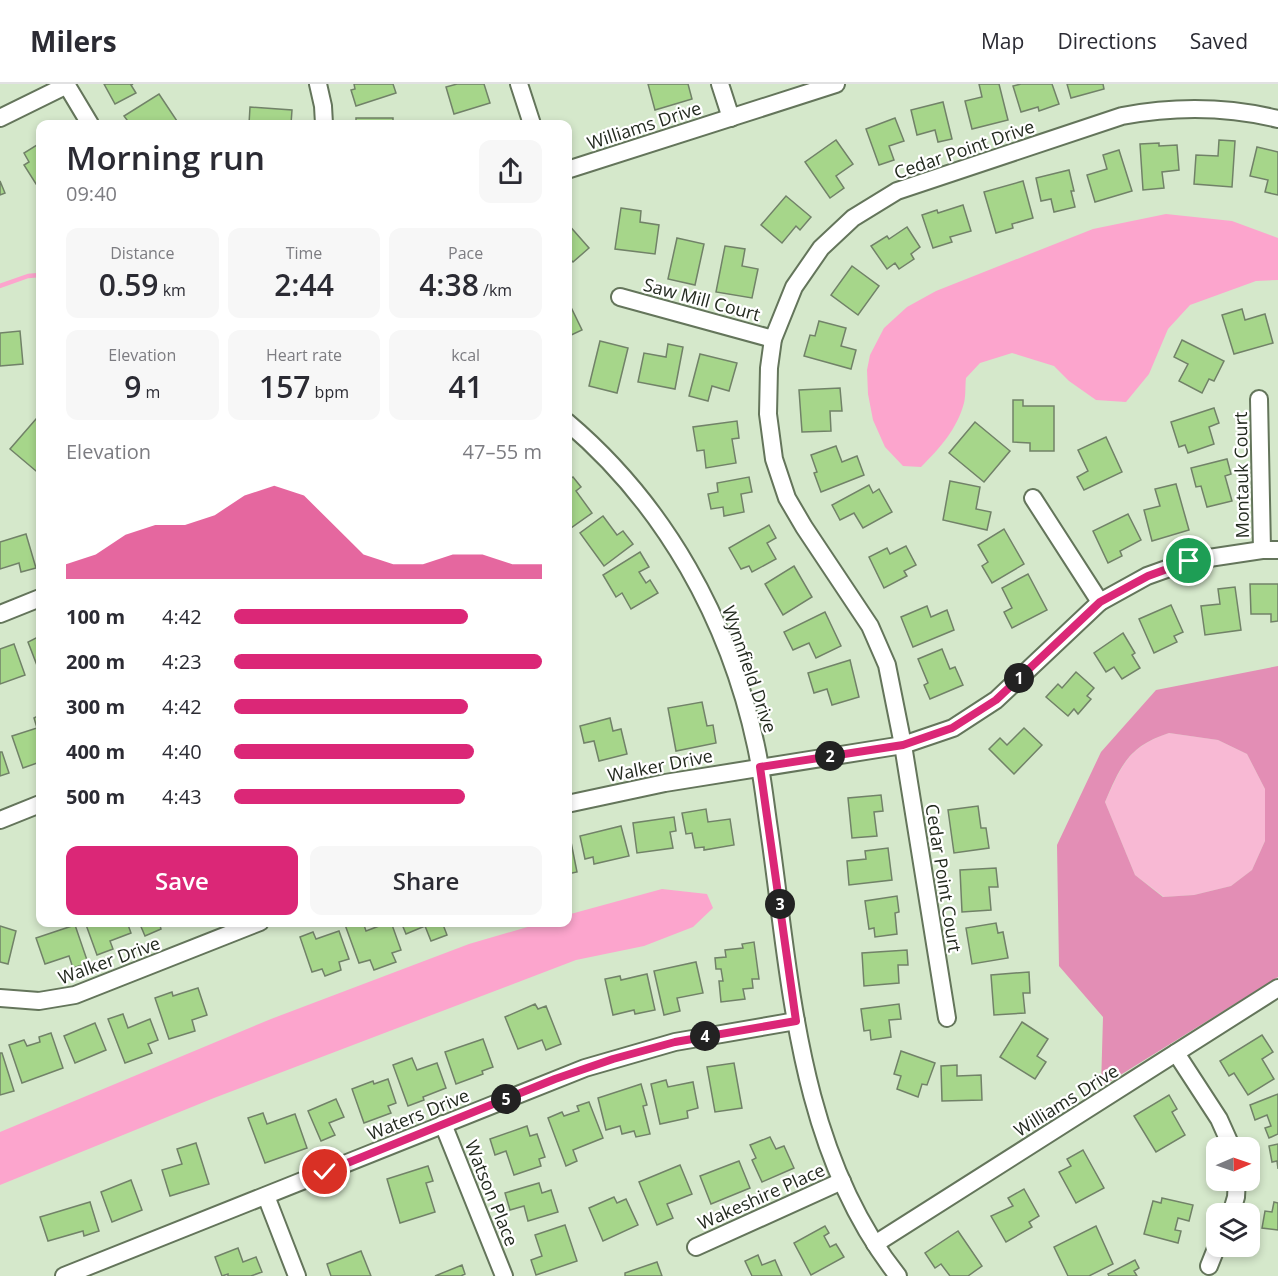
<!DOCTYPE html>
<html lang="en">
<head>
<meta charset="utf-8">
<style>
  :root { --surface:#fff; --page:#f7f7f7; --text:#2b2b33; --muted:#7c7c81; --line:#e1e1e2; --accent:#db2777 }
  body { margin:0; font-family:"Open Sans",sans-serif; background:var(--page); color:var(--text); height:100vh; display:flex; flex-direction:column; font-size:22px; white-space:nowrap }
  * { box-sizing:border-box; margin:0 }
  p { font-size:20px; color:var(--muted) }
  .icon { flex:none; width:33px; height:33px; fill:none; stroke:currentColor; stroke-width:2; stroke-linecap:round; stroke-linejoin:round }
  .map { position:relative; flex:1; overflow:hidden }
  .details { position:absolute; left:36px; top:36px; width:536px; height:807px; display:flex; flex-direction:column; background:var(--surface); border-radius:12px; box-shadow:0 3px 9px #0003 }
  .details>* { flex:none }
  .needle { width:39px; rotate:88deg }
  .fabs { position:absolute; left:1206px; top:1053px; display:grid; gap:12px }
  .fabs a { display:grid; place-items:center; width:54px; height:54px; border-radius:12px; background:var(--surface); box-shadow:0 3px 9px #0003; font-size:30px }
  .pin { position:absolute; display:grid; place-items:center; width:51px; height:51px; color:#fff; margin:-26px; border:3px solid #fff; border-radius:50%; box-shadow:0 2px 6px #0007 }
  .km { position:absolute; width:30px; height:30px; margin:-15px; border-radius:50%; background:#222; color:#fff; font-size:16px; line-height:30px; text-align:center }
  .round { display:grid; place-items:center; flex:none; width:63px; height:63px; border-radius:12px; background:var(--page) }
  .summary { display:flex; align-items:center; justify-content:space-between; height:102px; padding:0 30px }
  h1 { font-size:33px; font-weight:600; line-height:45px }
  .metrics { display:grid; grid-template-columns:repeat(3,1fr); gap:9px; height:102px; padding:6px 30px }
  .metrics div { display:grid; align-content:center; border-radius:12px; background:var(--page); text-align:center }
  .metrics b { font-size:30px; font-weight:600 }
  .metrics small { font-size:16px; font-weight:400 }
  .metrics p { font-size:16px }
  .chart { height:168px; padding:12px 30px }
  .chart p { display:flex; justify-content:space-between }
  .chart svg { width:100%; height:108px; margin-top:6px; fill:var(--accent); opacity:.7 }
  .action { display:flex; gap:12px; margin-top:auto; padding:12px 30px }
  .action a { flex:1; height:69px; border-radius:12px; background:var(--accent); color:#fff; font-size:24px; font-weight:600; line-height:69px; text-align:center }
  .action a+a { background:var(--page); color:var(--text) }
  ul { padding:0 30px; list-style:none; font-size:20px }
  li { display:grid; grid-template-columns:96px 72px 1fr; align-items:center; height:45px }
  li i { height:15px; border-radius:8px; background:var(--accent) }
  header { display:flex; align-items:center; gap:36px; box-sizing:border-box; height:84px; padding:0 30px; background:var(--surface); border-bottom:2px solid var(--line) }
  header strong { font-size:28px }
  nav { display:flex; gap:33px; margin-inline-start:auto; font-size:21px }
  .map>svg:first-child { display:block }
  .green { fill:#f8b9d4 }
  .forest { fill:#e38eb5; fill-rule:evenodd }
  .water { fill:#fca5cd }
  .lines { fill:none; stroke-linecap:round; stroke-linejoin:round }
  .stream { stroke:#fca5cd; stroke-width:4.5 }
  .building { fill:#a6d68a; stroke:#718268; stroke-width:1.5 }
  .minor-casing { stroke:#64755b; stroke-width:20 }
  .minor { stroke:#fff; stroke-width:16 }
  .route-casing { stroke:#fff; stroke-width:12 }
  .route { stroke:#db2777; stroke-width:8 }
  .labels { text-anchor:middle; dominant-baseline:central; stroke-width:4.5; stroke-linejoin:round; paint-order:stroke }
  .street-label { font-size:18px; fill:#232a1f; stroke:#fff }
</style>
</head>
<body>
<header>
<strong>Milers</strong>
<nav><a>Map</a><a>Directions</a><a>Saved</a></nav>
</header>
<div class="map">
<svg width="1278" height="1192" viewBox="0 0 1278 1192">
  <rect width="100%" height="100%" fill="#d5e8cb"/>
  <!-- green -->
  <path class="green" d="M1169,649L1218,656L1247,670L1265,705V757L1252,786L1231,802L1194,811L1164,813L1135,791L1105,718C1122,681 1128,663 1169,649Z"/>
  <!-- forest -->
  <path class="forest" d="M1278,582V893L1101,1003L1103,933L1059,882L1057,761L1101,668L1156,606ZM1169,649L1218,656L1247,670L1265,705V757L1252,786L1231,802L1194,811L1163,813L1135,791L1105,718C1121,681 1129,662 1169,649Z"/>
  <!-- water -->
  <g class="water">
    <path d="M1166,130L1232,137L1278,154V196L1256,197L1190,221L1168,245L1149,290L1126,318L1096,316L1069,297L1054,282L1012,269L980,279L966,294C965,302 966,311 964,319C957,345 940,364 921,383L903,382L885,363L873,336L868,310L867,286L870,271L884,244L907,223L936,207L1093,145Z"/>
    <polygon points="662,805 707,810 713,824 693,843 644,862 576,876 214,1014 0,1101 0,1048 271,935 469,860 541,839 567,838 567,831"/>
  </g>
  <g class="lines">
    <!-- stream -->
    <polyline class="stream" points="0,202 28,192 40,191"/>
  </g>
  <!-- building -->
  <g class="building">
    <polygon points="104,0 133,0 131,1 136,9 115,20"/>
    <polygon points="354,0 393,0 396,9 356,22 351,6 355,5"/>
    <polygon points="457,0 484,0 490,19 454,30 446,3"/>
    <polygon points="648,0 688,0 692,15 655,26"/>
    <polygon points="979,0 999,0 1008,36 972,45 965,17 982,13"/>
    <polygon points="1021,0 1052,0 1059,20 1039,27 1038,23 1021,28 1013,2"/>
    <polygon points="1067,0 1103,0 1104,5 1071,14"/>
    <polygon points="159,10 179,40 130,40 124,32"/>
    <polygon points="943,18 952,55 938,58 935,46 917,51 911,26"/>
    <polygon points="250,23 292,26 291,40 243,40 249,40"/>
    <rect x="356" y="34" width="37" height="6"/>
    <polygon points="895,34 904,57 889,62 894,76 879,81 866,45"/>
    <polygon points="836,56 853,80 836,92 844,104 830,114 805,78"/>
    <polygon points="1219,56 1235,57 1232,103 1194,100 1196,71 1218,72"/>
    <polygon points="40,59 40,97 36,100 24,81 29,78 24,69"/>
    <polygon points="1159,59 1159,62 1177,61 1179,86 1162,88 1164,104 1143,106 1140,60"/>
    <polygon points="1257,63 1278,68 1278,111 1265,108 1268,96 1250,92"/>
    <polygon points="1119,66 1132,107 1095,118 1087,91 1107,85 1103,71"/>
    <polygon points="1069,86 1074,107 1071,107 1075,123 1054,128 1051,115 1041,117 1036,94"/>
    <polygon points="0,97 5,109 0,111"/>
    <polygon points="1023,97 1033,134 1012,140 1013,144 996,149 984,108"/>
    <polygon points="786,112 811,133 800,146 796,142 782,159 761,141"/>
    <polygon points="963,121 971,147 950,153 952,158 933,164 922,131 937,126 938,129"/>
    <polygon points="621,124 641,127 640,138 659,141 655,170 615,165"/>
    <polygon points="567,139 589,164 573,178 571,176 567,180"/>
    <polygon points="907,143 920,163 911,170 914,175 899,185 895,179 887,185 871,162 887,152 889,155"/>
    <polygon points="677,154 704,160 695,201 668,195"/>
    <polygon points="725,162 745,165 742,182 758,185 752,214 716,208"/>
    <polygon points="852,182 879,202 858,231 831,211"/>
    <polygon points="567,215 582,246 567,253"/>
    <polygon points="1242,225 1245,236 1265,230 1273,259 1234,270 1222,231"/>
    <polygon points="819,237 846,244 841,262 856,266 851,285 804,272 810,251 815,252"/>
    <polygon points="20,247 23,280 0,282 0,249"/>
    <polygon points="1182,256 1224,277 1214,297 1209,295 1202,309 1179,297 1188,280 1174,273"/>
    <polygon points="600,257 628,264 617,309 589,302"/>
    <polygon points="668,260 683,263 675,305 638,298 644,269 666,273"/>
    <polygon points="700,270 737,279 729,307 712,302 708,317 689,312"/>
    <polygon points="840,304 842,327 830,327 831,347 802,348 799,306"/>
    <polygon points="1013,316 1023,316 1023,322 1054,322 1054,367 1030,367 1030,359 1013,358"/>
    <polygon points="1214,324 1219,339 1209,343 1214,360 1188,369 1185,361 1179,363 1171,338"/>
    <polygon points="36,335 40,338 40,381 36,387 10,365"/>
    <polygon points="737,337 739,354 732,355 736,379 706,384 704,366 697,367 693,343"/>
    <polygon points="975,338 1010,367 984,398 949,369"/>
    <polygon points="1106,353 1122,388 1084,406 1077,393 1088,387 1078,366"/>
    <polygon points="836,362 842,378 857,372 864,391 821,408 814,389 817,388 811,371"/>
    <polygon points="1227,375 1231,390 1225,392 1232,417 1207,423 1201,402 1196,403 1191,384"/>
    <polygon points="573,393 581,403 576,407 592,429 568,446 567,397"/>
    <polygon points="749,393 752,408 741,410 744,428 724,432 723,423 711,425 708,410 718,408 717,399"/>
    <polygon points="950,397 980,403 976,425 991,428 987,446 943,436"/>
    <polygon points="1176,400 1189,446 1152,457 1144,426 1160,422 1155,405"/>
    <polygon points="869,401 873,409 879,405 892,428 863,444 854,429 840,436 832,421"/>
    <polygon points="1128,430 1141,456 1120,467 1122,472 1108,479 1093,447"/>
    <polygon points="603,432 617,451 623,447 633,460 604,482 580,449"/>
    <polygon points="769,441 776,454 767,459 776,475 752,488 749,482 741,485 729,464"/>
    <polygon points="1004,445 1024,480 992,499 982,482 988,478 978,461"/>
    <polygon points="26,450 36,484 21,488 19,479 0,485 0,458"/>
    <polygon points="906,462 916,481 904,487 907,492 884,504 869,473 887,464 890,470"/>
    <polygon points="640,468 649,483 639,488 646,499 650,496 658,509 631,525 622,509 616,513 603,491"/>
    <polygon points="794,482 812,513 783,531 765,500"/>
    <polygon points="1028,490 1047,526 1012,544 1004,528 1012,524 1002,504"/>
    <polygon points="1250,500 1278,500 1278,537 1271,538 1271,530 1251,530"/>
    <polygon points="1235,503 1241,546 1205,551 1201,522 1220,520 1218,505"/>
    <polygon points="1171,521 1183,548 1174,552 1177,558 1154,569 1139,535"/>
    <polygon points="927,522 931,533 947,526 954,546 913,563 901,533"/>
    <polygon points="825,528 841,562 816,574 809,559 793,566 784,548"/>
    <polygon points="1123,549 1135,569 1132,571 1140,584 1122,595 1114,583 1106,588 1094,569"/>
    <polygon points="40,552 40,583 38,584 28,558"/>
    <polygon points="14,560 25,591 0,600 0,565"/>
    <polygon points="942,565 950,585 955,583 963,601 930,615 924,601 928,599 918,575"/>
    <polygon points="850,576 859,613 832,621 827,605 814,609 808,589"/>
    <polygon points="1076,588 1094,604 1087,612 1091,615 1078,630 1074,625 1068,632 1046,613 1058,600 1062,604"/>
    <polygon points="702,618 707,642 713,641 716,659 676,667 668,624"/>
    <polygon points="40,631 40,678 23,684 12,652 37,644 34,634"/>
    <polygon points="610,634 613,647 621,645 627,670 599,677 594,657 584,659 580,642"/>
    <polygon points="1024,644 1042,661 1014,690 989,665 1000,654 1007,661"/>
    <polygon points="0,668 2,668 9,689 0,692"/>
    <polygon points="881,711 883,727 874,728 877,752 852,754 848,714"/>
    <polygon points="978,722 981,744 986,744 989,764 954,769 948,726"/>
    <polygon points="706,725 708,738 730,735 734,761 704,766 704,763 695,764 692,749 686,750 682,729"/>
    <polygon points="674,733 676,747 670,748 673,764 637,769 633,739"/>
    <polygon points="621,742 629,772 594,780 593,773 585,775 580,752"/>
    <polygon points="571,758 577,788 567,790 567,759"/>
    <polygon points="888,764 892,796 849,801 847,777 866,775 865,767"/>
    <polygon points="996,784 998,803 989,803 991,826 962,828 960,786"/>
    <polygon points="897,812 899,828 895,829 897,850 875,853 874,844 869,845 865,817"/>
    <polygon points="85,838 127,838 131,849 110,857 113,865 97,871"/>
    <polygon points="139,838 159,838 161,845 145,852"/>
    <polygon points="344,838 363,838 366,847 379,842 377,838 391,838 401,866 392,869 396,878 374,886 370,876 359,879"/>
    <polygon points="401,838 442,838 447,851 431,857 425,842 406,850"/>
    <polygon points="996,839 998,849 1003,848 1008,874 972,880 966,844"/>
    <polygon points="75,841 88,879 73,884 69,872 45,880 36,854"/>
    <polygon points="0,842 16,847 8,880 0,878"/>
    <polygon points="339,847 349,875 339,878 341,886 325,892 322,885 312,888 300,853 313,848 316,855"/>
    <polygon points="754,858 759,895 752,895 753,904 743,905 745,915 721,918 719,897 723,897 721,885 716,885 715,874 726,873 725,866 743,864 742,860"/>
    <polygon points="907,866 908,881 898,881 899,899 864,902 862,869"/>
    <polygon points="696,878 703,909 677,914 680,927 664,931 654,887"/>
    <polygon points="1029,888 1030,909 1023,909 1025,929 994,931 991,891"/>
    <polygon points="647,890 655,926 635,930 634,926 613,931 605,895 620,892 621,896"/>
    <polygon points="198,904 207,931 192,936 195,947 169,955 155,914 172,908 173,912"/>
    <polygon points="535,920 538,925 546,922 561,960 546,966 542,956 518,965 505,933"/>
    <polygon points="899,920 901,935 889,936 891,953 871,956 870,946 864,947 861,925"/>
    <polygon points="123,930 128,944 150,935 158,956 148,960 152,969 125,979 108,935"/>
    <polygon points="1022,938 1048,955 1037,972 1046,978 1035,995 1000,973"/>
    <polygon points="95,939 106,966 75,979 64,952"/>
    <polygon points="51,949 63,984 22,999 9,961 24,956 27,962 40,958 39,953"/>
    <polygon points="1262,951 1273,968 1262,975 1274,995 1248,1011 1234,989 1229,992 1220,977"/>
    <polygon points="483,955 493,983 482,987 483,990 456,1000 445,968"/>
    <polygon points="901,967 935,979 927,1001 922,1000 918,1013 897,1005 901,992 894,990"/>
    <polygon points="0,969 2,969 14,1007 0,1011"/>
    <polygon points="412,974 417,986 437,979 446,1004 423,1013 424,1016 408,1022 393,981"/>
    <polygon points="734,979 742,1024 715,1028 707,983"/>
    <polygon points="957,981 957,992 981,991 982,1016 942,1017 941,982"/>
    <polygon points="388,995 396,1019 388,1022 391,1029 364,1039 352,1005 373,997 374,1000"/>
    <polygon points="666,996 668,1003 693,998 698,1024 687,1027 688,1034 660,1040 651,1000"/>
    <polygon points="641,1000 647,1021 643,1022 650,1050 636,1053 634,1047 622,1050 620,1042 606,1046 598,1014"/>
    <polygon points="1278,1010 1278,1050 1269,1054 1265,1044 1271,1042 1267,1031 1255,1036 1250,1021"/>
    <polygon points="1169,1011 1177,1025 1172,1028 1185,1051 1156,1068 1134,1032"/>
    <polygon points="336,1015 344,1033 329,1039 335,1051 321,1057 308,1027"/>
    <polygon points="589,1018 603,1054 573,1066 577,1077 566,1082 548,1034 562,1028 564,1032 579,1027 577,1022"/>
    <polygon points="263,1029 267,1040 295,1030 307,1064 265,1079 248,1034"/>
    <polygon points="527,1042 530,1052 537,1050 545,1073 539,1075 541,1082 514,1091 506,1067 495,1071 490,1055"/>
    <polygon points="770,1053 776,1065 784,1062 794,1084 762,1098 752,1076 756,1074 750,1061"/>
    <polygon points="196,1059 209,1100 170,1112 162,1086 182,1080 177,1065"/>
    <polygon points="1278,1060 1278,1085 1277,1077 1272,1078 1269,1062"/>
    <polygon points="1083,1066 1104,1104 1076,1119 1059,1088 1071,1082 1067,1075"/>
    <polygon points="739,1077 750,1104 711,1120 700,1092"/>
    <polygon points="680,1081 692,1110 667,1120 673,1134 657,1141 639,1098"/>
    <polygon points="428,1082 433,1097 426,1099 435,1128 400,1139 387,1095"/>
    <polygon points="131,1096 142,1126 112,1138 101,1108"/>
    <polygon points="539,1099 542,1109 551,1106 558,1128 528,1137 524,1122 510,1126 505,1109"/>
    <polygon points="1024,1105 1039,1132 1029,1138 1032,1143 1006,1158 991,1132 1013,1122 1008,1114"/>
    <polygon points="614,1113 617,1119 626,1115 638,1141 603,1157 589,1124"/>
    <polygon points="1162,1114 1193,1121 1189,1137 1178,1134 1175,1146 1181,1147 1178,1159 1144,1150 1153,1117 1161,1119"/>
    <polygon points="90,1118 99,1147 84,1152 83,1147 48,1157 40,1133"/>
    <polygon points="1274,1118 1278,1119 1278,1146 1262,1144 1265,1127 1272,1128"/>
    <polygon points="565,1141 577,1177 536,1191 531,1176 542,1172 535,1151"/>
    <polygon points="825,1142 829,1149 824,1152 830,1163 836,1160 844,1173 811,1191 794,1159"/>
    <polygon points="1096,1142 1113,1180 1089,1192 1068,1192 1054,1163"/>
    <polygon points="958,1147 982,1182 968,1192 950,1192 941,1180 935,1184 925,1169"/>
    <polygon points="238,1164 243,1178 256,1173 262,1188 251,1192 228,1192 228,1190 222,1192 215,1173"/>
    <polygon points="361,1167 371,1192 331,1192 327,1180"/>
    <polygon points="758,1171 762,1181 775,1176 782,1192 752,1192 745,1177"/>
    <polygon points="1135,1176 1139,1184 1134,1187 1137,1192 1109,1192 1108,1190"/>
    <polygon points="657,1178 662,1192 625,1192 625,1189"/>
    <polygon points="462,1181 465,1190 461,1192 435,1192"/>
  </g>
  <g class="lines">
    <defs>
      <g id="minor">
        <polyline points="66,0 90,40"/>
        <polyline points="318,0 323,22 324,40"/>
        <polyline points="519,0 532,40"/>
        <polyline points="720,0 731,34"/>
        <polyline points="0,34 67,1"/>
        <polyline points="567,86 836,0"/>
        <polyline points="620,213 773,255"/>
        <polyline points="1259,315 1262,466"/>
        <path d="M567,338C665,421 729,536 756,662C762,689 765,718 769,745C791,898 798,1066 898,1192"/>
        <polyline points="1033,414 1100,518"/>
        <polyline points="0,530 40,514"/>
        <polyline points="567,720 665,699 903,661 953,644 996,616 1100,518 1147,492 1189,477 1262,466 1278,466"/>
        <polyline points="0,736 40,720"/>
        <polyline points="0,914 39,917 75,911 260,838"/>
        <path d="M947,934L903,661L887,581L870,542L804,443L787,414L774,375L768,330L769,284L773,255L794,203L821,164L853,134L897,107L1122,32C1175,22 1225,22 1278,35"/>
        <polyline points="1176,969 1219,1035 1232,1064"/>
        <polyline points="443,1040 504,1192"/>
        <polyline points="266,1112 297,1192"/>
        <polyline points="1231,1130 1236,1113 1237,1096"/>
        <polyline points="875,1160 1278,904"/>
        <polyline points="696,1163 842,1097"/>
        <polyline points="1209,1182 1217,1162"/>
        <polyline points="64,1192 585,984 675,958 796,937"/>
      </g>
    </defs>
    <!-- minor casing -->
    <use href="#minor" class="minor-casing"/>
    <!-- minor -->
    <use href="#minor" class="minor"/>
  </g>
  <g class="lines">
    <defs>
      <polyline id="route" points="325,1088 555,995 613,975 675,958 796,937 760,683 903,661 952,644 996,616 1100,518 1148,492 1189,477"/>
    </defs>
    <!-- route casing -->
    <use href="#route" class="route-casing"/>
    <!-- route -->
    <use href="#route" class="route"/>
  </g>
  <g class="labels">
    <!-- street labels -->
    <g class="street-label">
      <text transform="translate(644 41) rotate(-18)">Williams Drive</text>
      <text transform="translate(964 65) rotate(-19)">Cedar Point Drive</text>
      <text transform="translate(702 215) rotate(15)">Saw Mill Court</text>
      <text transform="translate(1241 391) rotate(-91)">Montauk Court</text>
      <text transform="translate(750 585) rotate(71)">Wynnfield Drive</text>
      <text transform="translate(660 681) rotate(-11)">Walker Drive</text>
      <text transform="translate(944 794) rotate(81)">Cedar Point Court</text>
      <text transform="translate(109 876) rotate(-20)">Walker Drive</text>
      <text transform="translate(1066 1016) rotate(-32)">Williams Drive</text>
      <text transform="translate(418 1030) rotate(-22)">Waters Drive</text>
      <text transform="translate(492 1109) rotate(68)">Watson Place</text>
      <text transform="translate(761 1112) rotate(-24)">Wakeshire Place</text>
    </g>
  </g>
</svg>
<div class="fabs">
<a><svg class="needle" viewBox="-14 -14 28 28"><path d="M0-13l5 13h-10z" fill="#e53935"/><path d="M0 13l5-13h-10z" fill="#7c7c81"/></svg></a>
<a><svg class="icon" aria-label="layers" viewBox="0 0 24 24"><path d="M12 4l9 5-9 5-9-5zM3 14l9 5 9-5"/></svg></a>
</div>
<div class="pin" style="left:1189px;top:477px;background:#1e9e55"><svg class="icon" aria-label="arrive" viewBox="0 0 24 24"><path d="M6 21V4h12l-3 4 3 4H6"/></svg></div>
<div class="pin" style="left:325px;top:1088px;background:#d93025"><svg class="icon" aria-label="check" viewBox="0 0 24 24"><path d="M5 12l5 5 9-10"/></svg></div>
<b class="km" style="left:1019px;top:594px">1</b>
<b class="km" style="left:830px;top:672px">2</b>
<b class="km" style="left:780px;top:820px">3</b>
<b class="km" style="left:705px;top:952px">4</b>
<b class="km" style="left:506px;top:1015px">5</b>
<section class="details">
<div class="summary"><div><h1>Morning run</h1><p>09:40</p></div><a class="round"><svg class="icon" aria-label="share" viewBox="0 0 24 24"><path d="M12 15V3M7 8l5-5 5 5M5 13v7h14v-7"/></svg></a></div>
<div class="metrics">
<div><p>Distance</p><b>0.59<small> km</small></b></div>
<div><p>Time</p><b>2:44</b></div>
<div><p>Pace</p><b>4:38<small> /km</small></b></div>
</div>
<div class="metrics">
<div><p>Elevation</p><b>9<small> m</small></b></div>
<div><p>Heart rate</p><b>157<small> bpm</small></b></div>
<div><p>kcal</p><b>41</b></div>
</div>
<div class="chart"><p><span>Elevation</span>47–55 m</p>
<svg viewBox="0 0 160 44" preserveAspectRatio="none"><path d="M0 44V38L10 34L20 26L30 22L40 22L50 18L60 10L70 6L80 10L90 22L100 34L110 38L120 38L130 34L140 34L150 38L160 38V44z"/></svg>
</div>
<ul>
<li><b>100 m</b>4:42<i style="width:76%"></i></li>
<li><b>200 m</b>4:23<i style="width:100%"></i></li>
<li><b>300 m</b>4:42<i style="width:76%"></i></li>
<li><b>400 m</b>4:40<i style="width:78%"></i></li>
<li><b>500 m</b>4:43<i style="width:75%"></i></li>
</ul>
<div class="action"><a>Save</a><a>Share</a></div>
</section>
</div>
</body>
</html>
